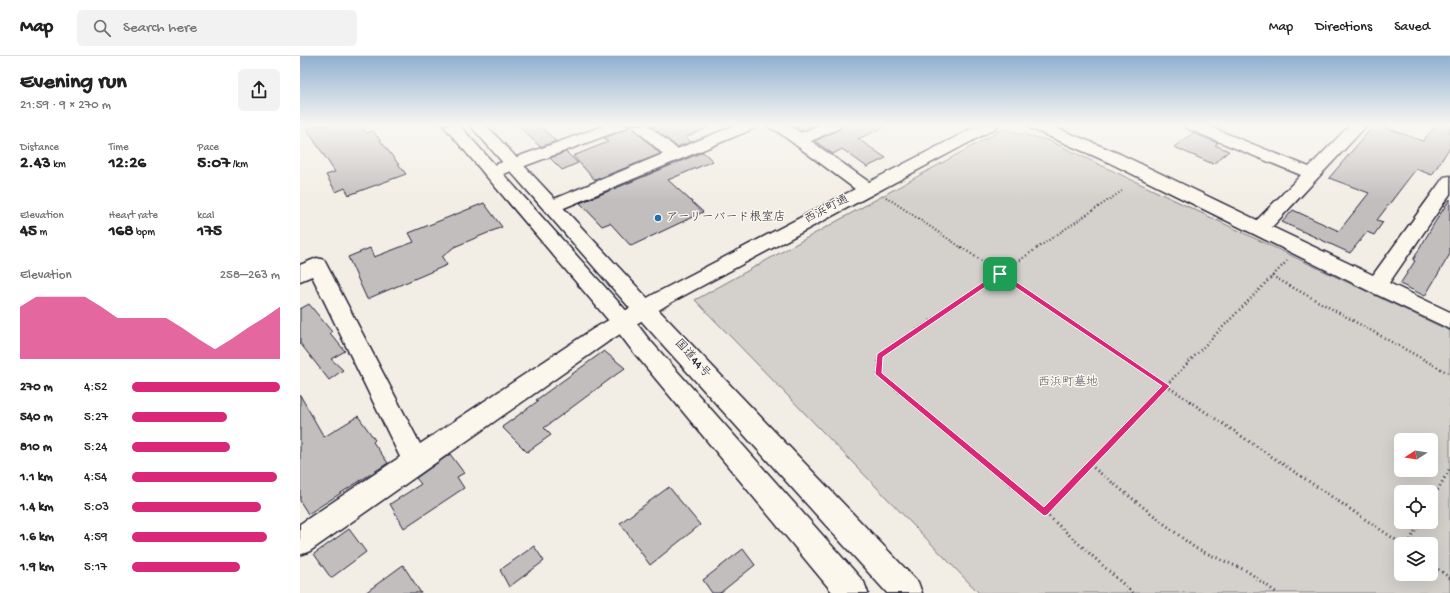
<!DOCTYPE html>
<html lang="en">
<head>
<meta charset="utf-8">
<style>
  :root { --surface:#fff; --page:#f2f2f2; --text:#222; --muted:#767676; --line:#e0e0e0; --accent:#db2777 }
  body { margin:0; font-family:"Gochi Hand","Klee One",sans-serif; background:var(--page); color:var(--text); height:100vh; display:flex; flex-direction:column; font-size:15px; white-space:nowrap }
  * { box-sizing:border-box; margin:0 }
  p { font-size:13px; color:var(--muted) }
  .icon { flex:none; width:22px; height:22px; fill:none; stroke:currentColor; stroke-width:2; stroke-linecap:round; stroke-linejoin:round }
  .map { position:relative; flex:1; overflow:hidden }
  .drawer { display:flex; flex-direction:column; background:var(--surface); width:300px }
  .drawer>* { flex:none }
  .needle { width:26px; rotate:258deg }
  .fabs { position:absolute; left:1094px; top:377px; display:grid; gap:8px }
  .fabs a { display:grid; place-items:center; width:44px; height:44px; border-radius:6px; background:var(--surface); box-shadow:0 4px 16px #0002; font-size:20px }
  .pin { position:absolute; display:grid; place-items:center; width:34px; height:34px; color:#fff; margin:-17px; border-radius:8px; box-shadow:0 2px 6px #0006 }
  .round { display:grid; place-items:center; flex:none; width:42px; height:42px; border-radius:6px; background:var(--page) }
  .overview { display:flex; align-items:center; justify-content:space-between; height:68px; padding:0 20px }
  h1 { font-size:22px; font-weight:800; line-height:30px }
  .stats { display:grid; grid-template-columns:repeat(3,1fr); gap:6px; height:68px; padding:4px 20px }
  .stats div { display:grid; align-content:center }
  .stats b { font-size:17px; font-weight:800 }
  .stats small { font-size:11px; font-weight:400 }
  .stats p { font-size:11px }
  .chart { height:112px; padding:8px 20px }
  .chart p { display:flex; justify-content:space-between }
  .chart svg { width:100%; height:72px; margin-top:4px; fill:var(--accent); opacity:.7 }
  ul { padding:0 20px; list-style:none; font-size:13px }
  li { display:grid; grid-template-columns:64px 48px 1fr; align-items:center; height:30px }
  li i { height:10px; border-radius:5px; background:var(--accent) }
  header { display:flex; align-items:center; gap:24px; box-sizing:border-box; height:56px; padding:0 20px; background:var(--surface); border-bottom:1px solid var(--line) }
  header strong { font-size:19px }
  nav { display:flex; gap:22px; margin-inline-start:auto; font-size:14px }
  .search { width:280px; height:36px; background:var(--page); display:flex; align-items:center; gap:10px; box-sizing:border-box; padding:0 14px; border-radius:6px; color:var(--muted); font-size:15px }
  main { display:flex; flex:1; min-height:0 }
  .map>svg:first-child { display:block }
  .green { fill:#d4d1cc; stroke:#7b7a84; fill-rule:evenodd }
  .building { fill:#c2bebe; stroke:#22223b }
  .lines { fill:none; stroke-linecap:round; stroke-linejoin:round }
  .minor-casing { stroke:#22223b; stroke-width:3 }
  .highway-casing { stroke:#22223b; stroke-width:3 }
  .path-far2 { stroke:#22223b; stroke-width:2; stroke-dasharray:1 2.5; stroke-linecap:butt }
  .path-far1 { stroke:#22223b; stroke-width:2.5; stroke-dasharray:1 3; stroke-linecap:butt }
  .path { stroke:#22223b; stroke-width:3; stroke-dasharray:1 3.5; stroke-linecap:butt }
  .minor { fill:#fbf7ec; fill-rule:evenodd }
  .highway { fill:#fbf7ec; fill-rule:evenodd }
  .route { fill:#db2777; stroke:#fff; fill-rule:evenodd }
  .poi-dot { fill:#1f6fb2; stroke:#fbf7ec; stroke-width:1.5 }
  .labels { text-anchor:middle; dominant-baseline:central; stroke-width:3; stroke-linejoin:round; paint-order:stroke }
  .street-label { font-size:12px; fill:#22223b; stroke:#fbf7ec }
  .poi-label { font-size:12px; fill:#22223b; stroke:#fbf7ec; text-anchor:start }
  .park-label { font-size:12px; fill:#575766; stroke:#fbf7ec }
</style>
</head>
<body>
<header>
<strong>Map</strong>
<div class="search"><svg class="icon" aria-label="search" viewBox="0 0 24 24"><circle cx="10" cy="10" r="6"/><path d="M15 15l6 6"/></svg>Search here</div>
<nav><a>Map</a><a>Directions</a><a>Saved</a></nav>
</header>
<main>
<section class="drawer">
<div class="overview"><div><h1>Evening run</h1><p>21:59 · 9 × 270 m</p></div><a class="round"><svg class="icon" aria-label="share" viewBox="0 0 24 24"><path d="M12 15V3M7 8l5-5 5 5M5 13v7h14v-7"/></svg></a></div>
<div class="stats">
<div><p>Distance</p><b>2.43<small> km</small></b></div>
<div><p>Time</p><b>12:26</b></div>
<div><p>Pace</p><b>5:07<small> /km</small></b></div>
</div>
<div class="stats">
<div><p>Elevation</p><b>45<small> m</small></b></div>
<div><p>Heart rate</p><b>168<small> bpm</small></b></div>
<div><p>kcal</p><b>175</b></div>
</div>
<div class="chart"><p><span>Elevation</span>258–263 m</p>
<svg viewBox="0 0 160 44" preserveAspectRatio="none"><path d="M0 44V12L10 6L20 6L30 6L40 6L50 12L60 19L70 19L80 19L90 19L100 25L110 32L120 38L130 32L140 25L150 19L160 12V44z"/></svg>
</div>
<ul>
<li><b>270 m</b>4:52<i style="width:100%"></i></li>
<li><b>540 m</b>5:27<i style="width:64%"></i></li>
<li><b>810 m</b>5:24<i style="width:66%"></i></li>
<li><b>1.1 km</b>4:54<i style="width:98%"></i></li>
<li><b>1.4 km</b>5:03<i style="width:87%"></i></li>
<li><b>1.6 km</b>4:59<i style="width:91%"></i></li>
<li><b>1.9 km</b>5:17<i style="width:73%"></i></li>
</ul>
</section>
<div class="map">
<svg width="1150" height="537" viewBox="0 0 1150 537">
  <rect width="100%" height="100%" fill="#f2eee5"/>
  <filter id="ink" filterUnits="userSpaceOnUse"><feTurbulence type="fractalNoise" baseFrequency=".025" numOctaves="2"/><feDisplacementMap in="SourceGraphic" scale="8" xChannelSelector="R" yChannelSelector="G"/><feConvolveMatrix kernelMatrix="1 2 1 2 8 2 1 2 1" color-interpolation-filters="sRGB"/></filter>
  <g filter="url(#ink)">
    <!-- green -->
    <path class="green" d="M703,73L750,85L1150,275V537H679L395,244ZM1101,384H1131V414H1101ZM1101,436H1131V466H1101ZM1101,488H1131V518H1101Z"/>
    <!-- building -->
    <g class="building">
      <polygon points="4,69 60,69 66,77 73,75 106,118 49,139 45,132 36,136 26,119 35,116"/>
      <polygon points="218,69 239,69 256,85 240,91"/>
      <polygon points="330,69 360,98 295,124 273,100 308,86 304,82 327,73"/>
      <polygon points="350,69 414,69 386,81 391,86 377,91"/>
      <polygon points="492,69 517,69 501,75"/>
      <polygon points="542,69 589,69 558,83 586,102 567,111 542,93 533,98 515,85 540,73"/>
      <polygon points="1074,69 1078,69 1123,85 1136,69 1150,69 1150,91 1132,119 1116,113 1077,164 1083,166 1074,179 1067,176 1050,197 982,166 993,154 1039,175 1069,137 1029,122"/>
      <polygon points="893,77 918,87 915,89 929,95 913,108 874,91"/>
      <polygon points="266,96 278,107 262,114 250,102"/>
      <polygon points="403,96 413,105 368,124 403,156 331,190 310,167 302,170 280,147"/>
      <polygon points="1150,143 1150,198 1125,240 1100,228 1115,205 1113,204 1135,166"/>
      <polygon points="184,147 202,171 154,191 142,201 147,209 67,243 48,201 70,192 74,201 114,186 109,177"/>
      <polygon points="9,248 32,276 30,277 45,295 31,303 43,314 29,324 0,287 0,253"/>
      <polygon points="304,295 325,312 244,372 251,379 227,396 202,371 238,345 236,344"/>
      <polygon points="0,339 24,381 58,360 75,384 73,386 88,407 8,458 0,445"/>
      <polygon points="150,398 164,417 157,421 164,432 104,472 90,448 121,428 116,422"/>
      <polygon points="369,431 400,469 350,509 320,467"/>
      <polygon points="49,473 66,496 31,522 14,498"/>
      <polygon points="234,490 244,505 209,531 200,514"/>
      <polygon points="443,493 455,509 420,537 412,537 403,524"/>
      <polygon points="103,509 121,537 65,537"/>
    </g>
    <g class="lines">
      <defs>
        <g id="minor">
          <polygon points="306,69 328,69 326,72 198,120 192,121 186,120 183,116 186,112"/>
          <polygon points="331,69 348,69 377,93 436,69 457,69 455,72 259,154 253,156 247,154 244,150 247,146 363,98"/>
          <polygon points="468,69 489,69 501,77 520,69 541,69 539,72 511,85 569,126 679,69 698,69 696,72 370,247 309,285 10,495 0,499 0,468 100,401 12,220 0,225 0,209 17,202 24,204 120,388 293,273 356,237 555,133 477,75 470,72"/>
          <polygon points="728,69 749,69 820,98 957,164 1001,119 886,72 884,69 905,69 1009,111 1050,69 1067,69 972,171 1073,219 1144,121 1150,120 1150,138 1089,227 1150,256 1150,273 1069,235 808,106 730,72"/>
        </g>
        <g id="highway">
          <polygon points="143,69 159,69 331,260 347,281 564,526 568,537 533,537 331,293 315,272"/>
          <polygon points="170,69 186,69 352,247 618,526 622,537 587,537 336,259"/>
        </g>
      </defs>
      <!-- minor casing -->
      <use href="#minor" class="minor-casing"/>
      <!-- highway casing -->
      <use href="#highway" class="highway-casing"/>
      <!-- path-far2 -->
      <g class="path-far2">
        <polyline points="586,141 662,192"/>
        <polyline points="737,192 822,135"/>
      </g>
      <!-- path-far1 -->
      <g class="path-far1">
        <polyline points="661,191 891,346"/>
        <polyline points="972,220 1150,318"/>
        <polyline points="612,346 578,318 579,300 739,191"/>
        <polyline points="850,346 987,205"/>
      </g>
      <!-- path -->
      <g class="path">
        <polyline points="611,345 744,456 833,537"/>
        <polyline points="889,345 1102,488"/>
        <polyline points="790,409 895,492 947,515 977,537"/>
        <polyline points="1131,446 1150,412"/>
        <polyline points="744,456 851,345"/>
        <polyline points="1108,488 1120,466"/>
        <polyline points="1131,508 1150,522"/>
      </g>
      <!-- minor -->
      <use href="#minor" class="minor"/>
      <!-- highway -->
      <use href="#highway" class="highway"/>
    </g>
  </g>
  <!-- sky -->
  <linearGradient id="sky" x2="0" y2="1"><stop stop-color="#91b0d0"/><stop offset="0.48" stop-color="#f9f7f3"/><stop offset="1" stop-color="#f9f7f3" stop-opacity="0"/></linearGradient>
  <rect width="1150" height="144" fill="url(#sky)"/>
  <!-- route -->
  <path class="route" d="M698,216H702L870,330L747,459L744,460L575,318L577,298ZM700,221L862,330L744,451L582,317L583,301Z"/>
  <!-- markers -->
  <circle class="poi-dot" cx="358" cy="162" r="4"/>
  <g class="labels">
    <!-- street labels -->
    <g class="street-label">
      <text transform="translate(527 154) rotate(-28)">西浜町通</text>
      <text transform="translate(392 303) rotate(48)">国道44号</text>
    </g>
    <!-- poi labels -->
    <g class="poi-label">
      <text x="366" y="162">アーリーバード根室店</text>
    </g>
    <!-- park labels -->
    <g class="park-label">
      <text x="768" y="327">西浜町墓地</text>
    </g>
  </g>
</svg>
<div class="fabs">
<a><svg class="needle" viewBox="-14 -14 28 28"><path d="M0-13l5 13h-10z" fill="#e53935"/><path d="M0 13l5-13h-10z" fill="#767676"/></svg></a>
<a><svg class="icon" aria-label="locate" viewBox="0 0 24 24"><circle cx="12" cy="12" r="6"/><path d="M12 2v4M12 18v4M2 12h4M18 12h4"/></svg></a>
<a><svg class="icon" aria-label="layers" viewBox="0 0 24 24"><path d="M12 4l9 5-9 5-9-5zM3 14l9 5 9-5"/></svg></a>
</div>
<div class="pin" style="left:700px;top:218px;background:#1e9e55"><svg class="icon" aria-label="arrive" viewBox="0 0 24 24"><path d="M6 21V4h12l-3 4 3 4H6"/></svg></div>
</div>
</main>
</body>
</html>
